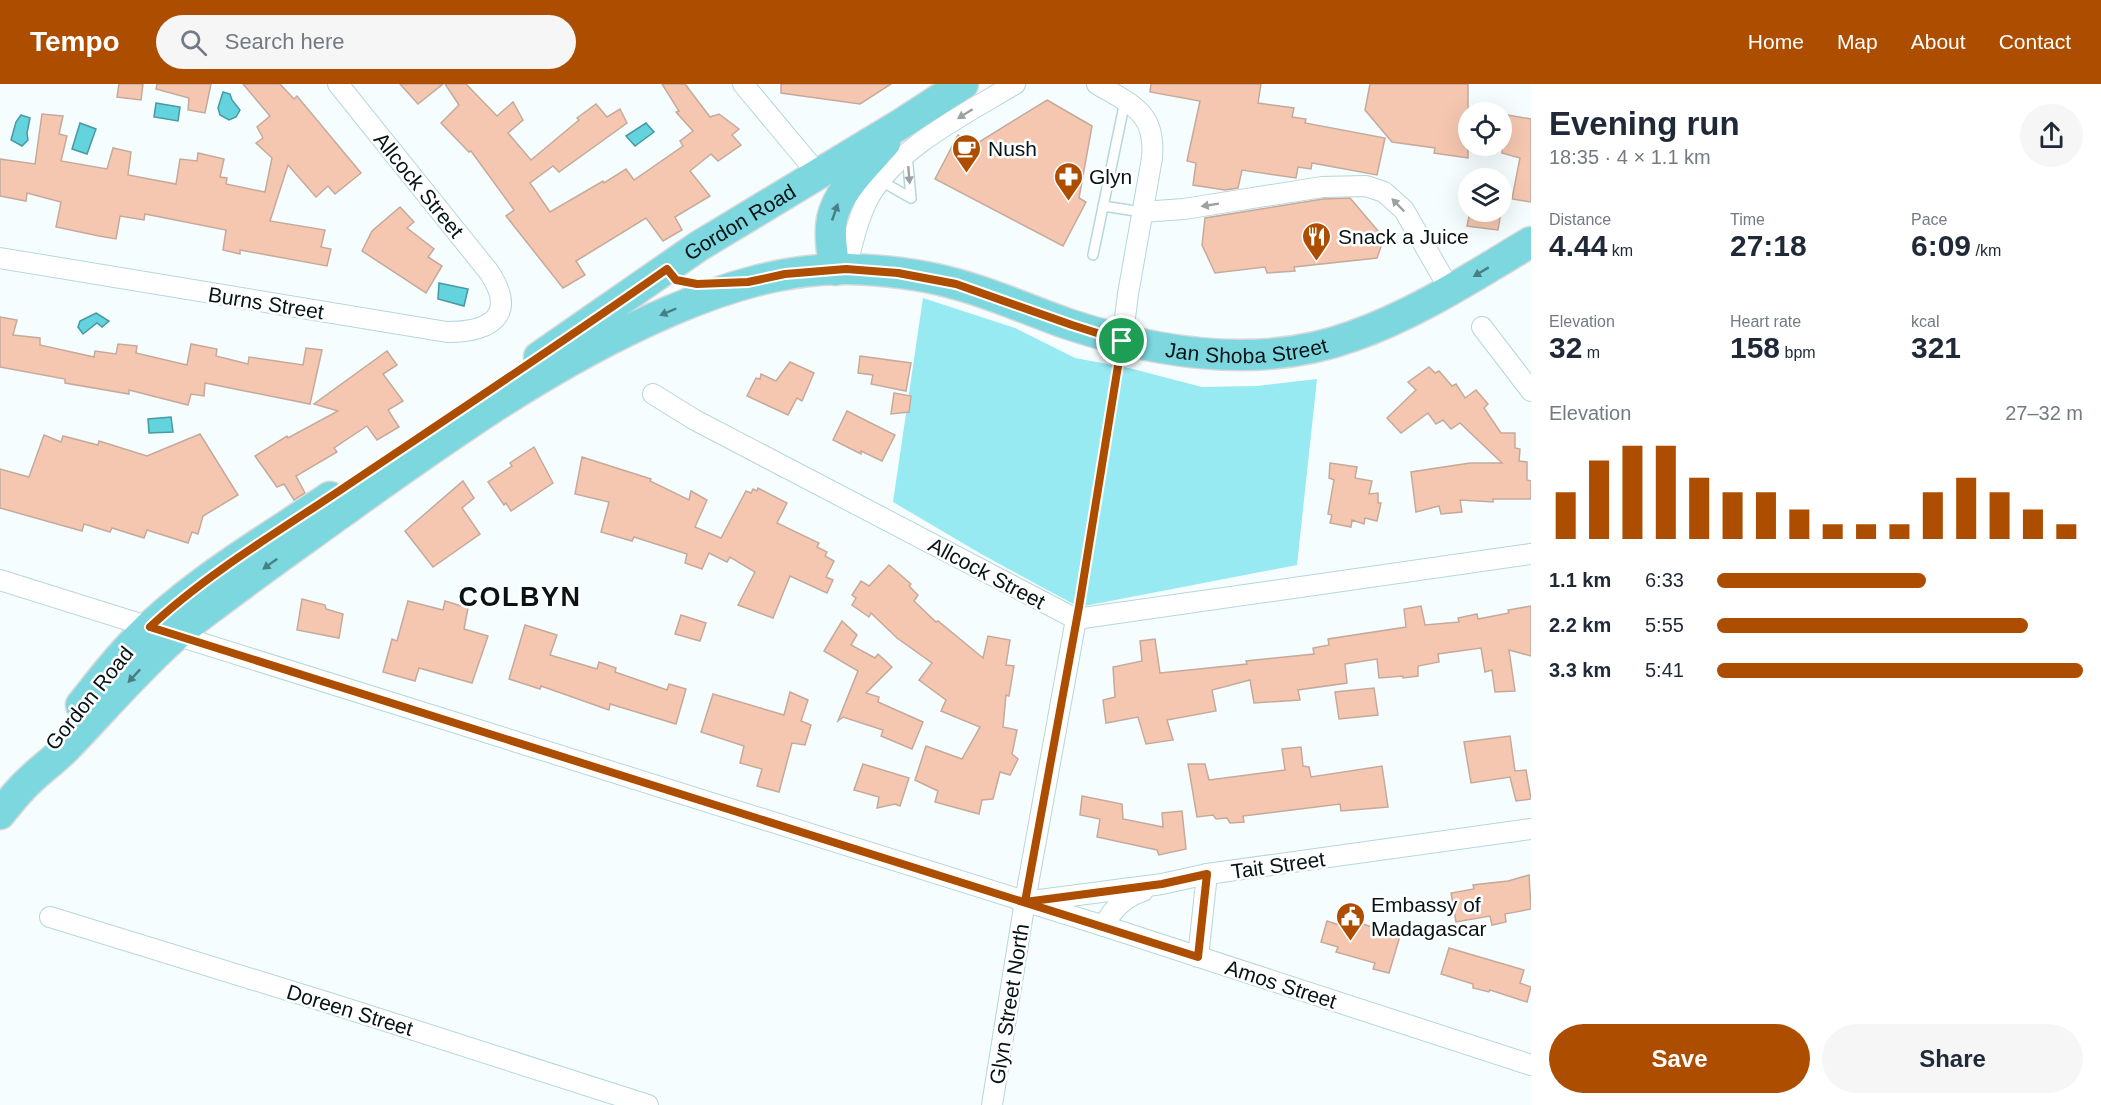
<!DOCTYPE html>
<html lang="en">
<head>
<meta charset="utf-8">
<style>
  :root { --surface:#fff; --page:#f6f6f7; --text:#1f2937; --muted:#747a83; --accent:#ac4d00 }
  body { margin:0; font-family:Arial,sans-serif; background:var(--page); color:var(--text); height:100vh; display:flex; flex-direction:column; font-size:22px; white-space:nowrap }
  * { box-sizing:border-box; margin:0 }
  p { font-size:20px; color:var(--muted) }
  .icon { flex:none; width:33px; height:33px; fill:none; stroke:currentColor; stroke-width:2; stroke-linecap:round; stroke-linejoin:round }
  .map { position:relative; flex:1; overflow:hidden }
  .sheet { display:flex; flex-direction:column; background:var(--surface); width:570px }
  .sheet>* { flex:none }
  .fabs { position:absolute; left:1458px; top:18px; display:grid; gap:12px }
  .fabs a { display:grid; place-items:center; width:54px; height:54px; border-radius:50%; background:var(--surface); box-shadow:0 6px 24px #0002; font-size:30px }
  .pin { position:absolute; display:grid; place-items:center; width:51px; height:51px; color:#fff; margin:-26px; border:3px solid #fff; border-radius:50%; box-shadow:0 2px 6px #0007 }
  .round { display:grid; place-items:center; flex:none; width:63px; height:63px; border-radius:32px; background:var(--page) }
  .head { display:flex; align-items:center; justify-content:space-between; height:102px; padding:0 18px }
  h1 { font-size:33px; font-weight:600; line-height:45px }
  .metrics { display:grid; grid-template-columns:repeat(3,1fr); gap:9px; height:102px; padding:6px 18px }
  .metrics div { display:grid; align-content:center }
  .metrics b { font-size:30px; font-weight:600 }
  .metrics small { font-size:16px; font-weight:400 }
  .metrics p { font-size:16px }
  .chart { height:168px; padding:12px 18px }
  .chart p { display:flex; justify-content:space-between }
  .chart svg { width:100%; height:108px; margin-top:6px; stroke:var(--accent); stroke-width:6 }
  .button { display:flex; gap:12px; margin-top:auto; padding:12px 18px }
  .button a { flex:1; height:69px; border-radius:36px; background:var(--accent); color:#fff; font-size:24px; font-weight:600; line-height:69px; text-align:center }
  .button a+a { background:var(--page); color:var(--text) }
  ul { padding:0 18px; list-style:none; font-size:20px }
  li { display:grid; grid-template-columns:96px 72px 1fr; align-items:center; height:45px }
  li i { height:15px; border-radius:8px; background:var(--accent) }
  header { display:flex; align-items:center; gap:36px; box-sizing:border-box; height:84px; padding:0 30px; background:var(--accent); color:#fff }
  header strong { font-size:28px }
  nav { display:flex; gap:33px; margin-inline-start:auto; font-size:21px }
  .search { width:420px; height:54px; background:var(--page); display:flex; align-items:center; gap:15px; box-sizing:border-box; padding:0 21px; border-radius:33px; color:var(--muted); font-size:22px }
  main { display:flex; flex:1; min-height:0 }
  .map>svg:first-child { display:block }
  .green { fill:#97e9f2 }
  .water { fill:#63d3de; stroke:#4799a2; stroke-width:1.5 }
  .building { fill:#f5c7b0; stroke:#c5aa9c; stroke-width:1.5 }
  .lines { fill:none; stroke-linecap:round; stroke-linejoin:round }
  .lane-casing { stroke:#b5d7db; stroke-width:12 }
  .street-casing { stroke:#b5d7db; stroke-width:22 }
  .primary-casing { stroke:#d7d9da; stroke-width:33 }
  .path { stroke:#aab2b4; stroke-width:3; stroke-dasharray:3 4.5; stroke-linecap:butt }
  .lane { stroke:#fff; stroke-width:9 }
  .street { stroke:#fff; stroke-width:20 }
  .primary { stroke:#7dd7df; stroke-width:30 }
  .oneway { fill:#9ca1a1 }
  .oneway2 { fill:#487f84 }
  .route-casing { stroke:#fff; stroke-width:12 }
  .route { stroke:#ac4d00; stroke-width:8 }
  .labels { text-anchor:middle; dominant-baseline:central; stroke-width:5; stroke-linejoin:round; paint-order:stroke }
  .poi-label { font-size:21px; fill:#071315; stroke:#fff; text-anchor:start }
  .street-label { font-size:21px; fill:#071315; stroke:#fff }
  .district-label { font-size:27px; font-weight:bold; letter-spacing:1.5px; fill:#071315; stroke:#fff }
</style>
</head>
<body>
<header>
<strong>Tempo</strong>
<div class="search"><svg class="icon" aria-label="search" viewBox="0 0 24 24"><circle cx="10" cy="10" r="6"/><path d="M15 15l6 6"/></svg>Search here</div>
<nav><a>Home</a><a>Map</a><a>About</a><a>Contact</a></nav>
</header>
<main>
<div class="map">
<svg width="1531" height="1021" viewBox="0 0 1531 1021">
  <rect width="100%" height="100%" fill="#f6fdfe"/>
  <!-- green -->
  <polygon class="green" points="923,214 1015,244 1075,274 1129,284 1202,303 1257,302 1317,295 1297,481 1079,523 983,471 893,418"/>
  <!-- water -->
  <g class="water">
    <polygon points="223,8 230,10 232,16 240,26 236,33 229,36 220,31 218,24"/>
    <polygon points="156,19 180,23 178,37 154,33"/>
    <polygon points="21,31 30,34 27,49 28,56 22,62 11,56 16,38"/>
    <polygon points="80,39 96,45 87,70 72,65"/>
    <polygon points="646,39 654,48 635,62 626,52"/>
    <polygon points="439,199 468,205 464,222 438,215"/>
    <polygon points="96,229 109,237 102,243 97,239 83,250 78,243 80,237"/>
    <polygon points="171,333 173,348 149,349 148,335"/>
  </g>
  <!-- building -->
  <g class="building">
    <polygon points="119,0 143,0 141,16 117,13"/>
    <polygon points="157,0 211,0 205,29 188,26 189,14 156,5"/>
    <polygon points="243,0 280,0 294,15 297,12 361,89 335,110 328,102 316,113 288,81 270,137 325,146 321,163 331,165 327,182 240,166 240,170 223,166 226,146 145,130 144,136 120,132 116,155 99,152 56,143 61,118 27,109 26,117 0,112 0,75 35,80 42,30 63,32 59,50 67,52 61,77 107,85 113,64 131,68 128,91 176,100 180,75 197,77 198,69 224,75 220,93 227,94 226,100 265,108 272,74 256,59 263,54 257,43 270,32"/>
    <polygon points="400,0 443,0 418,20"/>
    <polygon points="445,0 466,0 497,32 513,18 523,36 508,49 531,76 579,36 577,34 596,20 607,33 620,25 627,39 559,88 553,82 530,99 550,128 603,97 604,99 626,85 634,96 683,62 680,57 693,47 676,28 679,27 662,0 685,0 710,33 719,30 739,45 732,51 741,61 718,77 711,70 690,87 710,112 675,133 682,146 663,157 646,134 576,177 585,191 563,204 506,132 514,126 471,67 469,68 441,39 459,21"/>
    <polygon points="781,0 891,0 860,20 781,9"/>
    <polygon points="1151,0 1261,0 1258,19 1294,24 1292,33 1306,35 1305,39 1385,54 1377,91 1312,79 1311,85 1298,83 1296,94 1242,86 1238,104 1225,106 1193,101 1196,79 1187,77 1200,17 1150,8"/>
    <polygon points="1370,0 1468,0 1468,74 1434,69 1435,64 1392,58 1365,26"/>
    <polygon points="1047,16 1092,42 1079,114 1086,118 1063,162 935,95 958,51 976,60"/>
    <polygon points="1502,30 1531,35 1531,118 1512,115 1520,74 1502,69"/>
    <polygon points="1350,114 1384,154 1377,174 1294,183 1295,187 1267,189 1265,183 1215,189 1202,161 1205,134 1323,115"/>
    <polygon points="400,123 414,138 407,144 434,165 428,173 442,182 426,209 362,167 372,147"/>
    <polygon points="1470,128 1501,128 1498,146 1467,142"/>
    <polygon points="0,233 17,236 13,251 40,254 40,261 94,273 95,267 116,270 118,260 137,262 136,269 187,281 191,260 217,265 216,272 248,280 249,273 303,281 306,264 322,266 310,320 205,299 204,312 191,310 188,321 129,306 129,310 65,299 65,295 0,283"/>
    <polygon points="387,267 397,281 383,290 403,317 388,326 399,343 377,356 367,342 334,364 337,368 296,392 305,409 294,416 284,400 277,403 255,372 287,352 288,354 338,327 314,320"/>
    <polygon points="860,272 911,279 906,307 871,300 873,291 858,289"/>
    <polygon points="790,278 814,289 802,317 797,314 788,331 747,312 756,294 760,295 761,290 776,297"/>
    <polygon points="1429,283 1435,289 1439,287 1452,302 1456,300 1465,314 1476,306 1488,320 1484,324 1501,349 1515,349 1515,364 1520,365 1519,377 1527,378 1527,396 1531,397 1531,415 1493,415 1493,418 1460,416 1462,428 1441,430 1439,422 1416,428 1411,388 1470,379 1502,379 1460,339 1451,345 1443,336 1436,340 1428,329 1401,349 1387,334 1416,306 1408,298"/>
    <polygon points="894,309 911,312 909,328 891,330"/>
    <polygon points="847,327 895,351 882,377 861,367 861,370 833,356"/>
    <polygon points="200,350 238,411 203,432 198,450 192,448 188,459 147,446 144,454 112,444 110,448 84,440 82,447 0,424 0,385 29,393 44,351 61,358 63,352 98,361 99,357 147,372"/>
    <polygon points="534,363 553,399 511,427 506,419 504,421 488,398 512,382 510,379"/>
    <polygon points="582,373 651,395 650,397 689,416 691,407 707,416 695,443 721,454 746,407 751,409 753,405 757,407 758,404 787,419 777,439 819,459 817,463 827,468 825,472 834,477 826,493 833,496 827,509 790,492 773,534 738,521 755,488 730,473 727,478 709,469 702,485 685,479 687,470 634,453 632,457 601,448 609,418 575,410"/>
    <polygon points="1330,379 1357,383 1355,394 1372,397 1369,410 1378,409 1378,419 1381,419 1377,437 1365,434 1364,440 1352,436 1351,443 1330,439 1332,431 1328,430 1334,396 1329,394"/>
    <polygon points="463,397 474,414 462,424 480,450 433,483 405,447"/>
    <polygon points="889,481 911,500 909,502 918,511 914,517 936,538 938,537 983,574 988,552 1010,556 1006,581 1014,582 1009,612 1006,611 1003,643 1017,646 1012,670 1018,675 1010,691 1000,688 993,715 982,716 979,730 935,718 938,707 915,696 926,662 962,675 980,643 941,627 946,616 919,596 932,579 897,554 871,529 869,533 852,521 856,514 852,511 861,497 869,502"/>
    <polygon points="302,515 325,521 326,525 343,530 339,554 297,546"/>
    <polygon points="408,517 443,526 445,517 468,524 464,545 488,552 472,599 419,584 415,597 383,588 392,555 397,557"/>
    <polygon points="1421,522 1425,541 1459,538 1458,534 1477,530 1478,535 1509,529 1508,526 1531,522 1531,572 1509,566 1515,607 1495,608 1492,586 1485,588 1481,564 1438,570 1439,578 1418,582 1418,592 1403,594 1403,592 1379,594 1377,575 1345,580 1347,599 1298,606 1300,616 1254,619 1250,596 1212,606 1216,627 1167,636 1173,656 1146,660 1138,633 1106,639 1103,616 1115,613 1113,583 1142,577 1140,557 1155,555 1160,589 1247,580 1246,577 1314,570 1313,564 1329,561 1328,555 1406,543 1404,525"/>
    <polygon points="681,531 706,539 700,557 675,550"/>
    <polygon points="842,537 857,551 851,561 875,574 878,570 892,583 866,609 879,613 878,618 923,638 912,665 881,652 883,646 843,633 838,637 858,587 824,567"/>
    <polygon points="525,541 557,551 550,571 597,585 599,578 616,584 615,588 667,606 669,600 686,605 676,640 610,620 609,626 541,602 540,605 509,595"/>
    <polygon points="1374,604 1378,631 1339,635 1335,608"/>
    <polygon points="790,608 808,616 801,637 811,641 805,661 792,659 779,708 757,702 762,685 740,679 744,662 701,648 713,610 784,631"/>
    <polygon points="1510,652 1515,687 1526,686 1531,715 1516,717 1510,693 1471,699 1464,658"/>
    <polygon points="1301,663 1303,682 1309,683 1311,693 1382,682 1388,723 1341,727 1340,720 1243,732 1244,738 1230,739 1227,734 1216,735 1213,731 1197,733 1188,680 1205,680 1209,696 1285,686 1282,665"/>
    <polygon points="863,680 909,694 900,722 895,720 877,724 879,713 854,706"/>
    <polygon points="1082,712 1122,720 1123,735 1163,743 1162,729 1182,727 1186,765 1159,771 1157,766 1097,753 1100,735 1080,731"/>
    <polygon points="1529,791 1531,825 1505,830 1506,838 1492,841 1490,832 1456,838 1451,809 1474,805 1473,801 1508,797"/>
    <polygon points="1327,837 1349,844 1352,840 1363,840 1400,852 1389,889 1373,885 1375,879 1336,868 1338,863 1321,858"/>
    <polygon points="1449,864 1524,886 1520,899 1531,903 1527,918 1490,906 1489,908 1473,904 1473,900 1441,890"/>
  </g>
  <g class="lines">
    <defs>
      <g id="lane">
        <polyline points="907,70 911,114"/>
        <polyline points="881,97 911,114"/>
        <polyline points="1103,122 1142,128"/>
        <polyline points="1093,171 1125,17"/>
      </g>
      <g id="street">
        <polyline points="743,0 818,90"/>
        <path d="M1097,0C1132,21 1156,28 1152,74L1128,210L1122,257"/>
        <polyline points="1142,128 1184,125 1322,103 1366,102 1384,108 1404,126 1450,206"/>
        <path d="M0,174L447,248C490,248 518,232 489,188L338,0"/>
        <path d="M846,185C852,161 857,137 868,115C895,64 967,29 1015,0"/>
        <polyline points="1482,243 1531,307"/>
        <polyline points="653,310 695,336 1076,535 1531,470"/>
        <polyline points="0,496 1104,842 1531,981"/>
        <polyline points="1032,817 1162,800 1207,790 1531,745"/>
        <polyline points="50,833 339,922 648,1021"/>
        <path d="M1104,842C1112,825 1125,813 1143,807"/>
        <polyline points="1198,873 1207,790"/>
        <polyline points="992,1021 1025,817 1076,535"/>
      </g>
      <g id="primary">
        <path d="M835,186C832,169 829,151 832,135C838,106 866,81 885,59"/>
        <path id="s1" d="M539,273L699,162L901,40L963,0"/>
        <path d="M81,621C98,600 115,577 134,558C190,500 263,458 330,413"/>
        <path id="s2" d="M0,730C9,719 18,707 29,697C41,685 56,675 68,662C103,626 135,588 172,555C187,541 204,529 220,517C260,487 301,458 341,429C446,354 551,278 670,227C726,203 786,184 848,185C883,186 919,190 952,199C992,209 1030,227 1068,240C1159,270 1261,286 1353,252C1416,230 1474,192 1531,158"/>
      </g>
    </defs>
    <!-- lane casing -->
    <use href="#lane" class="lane-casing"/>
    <!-- street casing -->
    <use href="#street" class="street-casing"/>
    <!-- primary casing -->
    <use href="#primary" class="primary-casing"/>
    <!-- path -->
    <polyline class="path" points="1080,516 1119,279"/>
    <!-- lane -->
    <use href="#lane" class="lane"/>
    <!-- street -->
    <use href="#street" class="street"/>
    <!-- primary -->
    <use href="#primary" class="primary"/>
  </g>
  <!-- one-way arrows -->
  <defs><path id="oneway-solid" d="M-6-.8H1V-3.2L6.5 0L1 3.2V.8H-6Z" transform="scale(1.5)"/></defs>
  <g class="oneway">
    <use href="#oneway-solid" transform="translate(965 30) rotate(148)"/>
    <use href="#oneway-solid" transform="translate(909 91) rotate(85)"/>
    <use href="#oneway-solid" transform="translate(1210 121) rotate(171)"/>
    <use href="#oneway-solid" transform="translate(1398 121) rotate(-134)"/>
  </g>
  <g class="oneway2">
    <use href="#oneway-solid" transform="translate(835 128) rotate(-71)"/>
    <use href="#oneway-solid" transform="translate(1481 188) rotate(149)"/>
    <use href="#oneway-solid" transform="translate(668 228) rotate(157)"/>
    <use href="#oneway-solid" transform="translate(270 480) rotate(144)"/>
    <use href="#oneway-solid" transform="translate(134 592) rotate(133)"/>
  </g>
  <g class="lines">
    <defs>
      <path id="route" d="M1122,257L1072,241L956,200L898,189L846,185L785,190L748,198L697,200L676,196L667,185C560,260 451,332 342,405C279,447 205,491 150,543L1198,873L1207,790L1162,800L1025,818L1079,523L1122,257"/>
    </defs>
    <!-- route casing -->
    <use href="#route" class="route-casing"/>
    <!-- route -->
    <use href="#route" class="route"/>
  </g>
  <!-- icons -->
  <defs>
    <symbol id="cafe-pin" viewBox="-11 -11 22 30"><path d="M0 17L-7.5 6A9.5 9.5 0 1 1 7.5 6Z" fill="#ac4d00" stroke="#fff"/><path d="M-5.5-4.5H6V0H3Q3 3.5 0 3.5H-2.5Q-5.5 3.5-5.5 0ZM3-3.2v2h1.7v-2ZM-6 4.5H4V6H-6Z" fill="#fff"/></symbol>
    <symbol id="pharmacy-pin" viewBox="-11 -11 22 30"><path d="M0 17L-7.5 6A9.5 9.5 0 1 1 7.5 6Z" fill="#ac4d00" stroke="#fff"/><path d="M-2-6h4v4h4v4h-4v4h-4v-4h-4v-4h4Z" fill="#fff"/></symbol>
    <symbol id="restaurant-pin" viewBox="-11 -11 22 30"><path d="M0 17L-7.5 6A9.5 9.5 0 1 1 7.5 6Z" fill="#ac4d00" stroke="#fff"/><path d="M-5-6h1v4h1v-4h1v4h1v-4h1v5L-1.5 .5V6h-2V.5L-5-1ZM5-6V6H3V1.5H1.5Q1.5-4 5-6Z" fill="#fff"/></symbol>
    <symbol id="civic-pin" viewBox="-11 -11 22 30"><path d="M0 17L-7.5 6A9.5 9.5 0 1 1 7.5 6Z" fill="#ac4d00" stroke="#fff"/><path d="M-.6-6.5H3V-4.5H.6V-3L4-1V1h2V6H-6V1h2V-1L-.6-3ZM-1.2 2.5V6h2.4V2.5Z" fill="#fff"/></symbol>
  </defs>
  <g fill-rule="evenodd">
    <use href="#cafe-pin" x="950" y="48" width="33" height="45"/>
    <use href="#pharmacy-pin" x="1052" y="76" width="33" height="45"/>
    <use href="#restaurant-pin" x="1300" y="136" width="33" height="45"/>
    <use href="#civic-pin" x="1334" y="816" width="33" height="45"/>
  </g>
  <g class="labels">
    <!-- poi labels -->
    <g class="poi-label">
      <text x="988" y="64">Nush</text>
      <text x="1089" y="92">Glyn</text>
      <text x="1338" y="152">Snack a Juice</text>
      <text x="1371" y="820">Embassy of<tspan x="1371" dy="24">Madagascar</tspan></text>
    </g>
    <!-- street labels -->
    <g class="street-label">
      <text transform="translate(419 101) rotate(51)">Allcock Street</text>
      <text stroke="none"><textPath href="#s1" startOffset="242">Gordon Road</textPath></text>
      <text transform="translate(266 219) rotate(9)">Burns Street</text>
      <text stroke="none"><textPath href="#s2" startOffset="1438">Jan Shoba Street</textPath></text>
      <text transform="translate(987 489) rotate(28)">Allcock Street</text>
      <text transform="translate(89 614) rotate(-51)">Gordon Road</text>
      <text transform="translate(1278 781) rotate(-8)">Tait Street</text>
      <text transform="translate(1281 900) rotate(18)">Amos Street</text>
      <text transform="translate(1009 920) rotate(-81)">Glyn Street North</text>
      <text transform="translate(350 926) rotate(17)">Doreen Street</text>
    </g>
    <!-- district labels -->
    <g class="district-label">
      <text x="520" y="513">COLBYN</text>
    </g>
  </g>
</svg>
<div class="fabs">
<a><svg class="icon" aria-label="locate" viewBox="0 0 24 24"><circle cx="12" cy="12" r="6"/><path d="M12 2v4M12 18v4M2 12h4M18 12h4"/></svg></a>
<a><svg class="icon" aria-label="layers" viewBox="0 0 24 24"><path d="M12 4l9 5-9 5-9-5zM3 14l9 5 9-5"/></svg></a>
</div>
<div class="pin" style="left:1122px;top:257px;background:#1e9e55"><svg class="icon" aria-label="arrive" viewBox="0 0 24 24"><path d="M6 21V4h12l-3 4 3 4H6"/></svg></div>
</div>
<section class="sheet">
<div class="head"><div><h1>Evening run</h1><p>18:35 · 4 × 1.1 km</p></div><a class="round"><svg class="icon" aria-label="share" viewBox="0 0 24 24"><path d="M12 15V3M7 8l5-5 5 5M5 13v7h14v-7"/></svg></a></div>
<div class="metrics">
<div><p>Distance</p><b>4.44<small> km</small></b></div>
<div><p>Time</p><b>27:18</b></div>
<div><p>Pace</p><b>6:09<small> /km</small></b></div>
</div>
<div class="metrics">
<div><p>Elevation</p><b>32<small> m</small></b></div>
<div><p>Heart rate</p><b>158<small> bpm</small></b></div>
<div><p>kcal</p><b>321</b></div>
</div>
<div class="chart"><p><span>Elevation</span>27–32 m</p>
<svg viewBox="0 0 160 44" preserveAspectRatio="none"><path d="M5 44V25M15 44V12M25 44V6M35 44V6M45 44V19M55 44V25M65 44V25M75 44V32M85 44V38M95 44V38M105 44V38M115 44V25M125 44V19M135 44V25M145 44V32M155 44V38"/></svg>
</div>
<ul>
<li><b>1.1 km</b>6:33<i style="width:57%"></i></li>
<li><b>2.2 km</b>5:55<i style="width:85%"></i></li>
<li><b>3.3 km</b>5:41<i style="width:100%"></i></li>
</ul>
<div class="button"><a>Save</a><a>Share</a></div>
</section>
</main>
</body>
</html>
